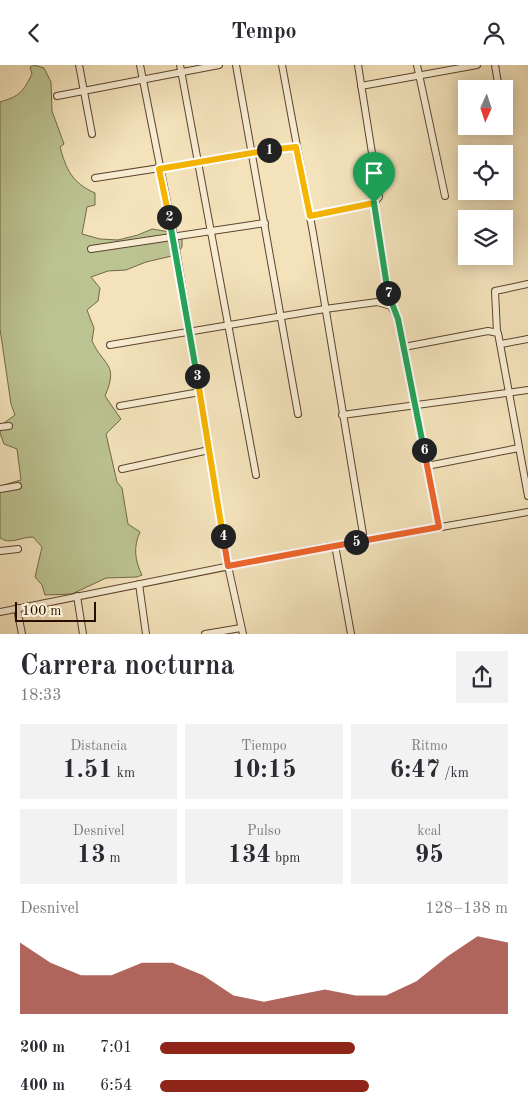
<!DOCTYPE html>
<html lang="es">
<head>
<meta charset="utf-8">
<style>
  :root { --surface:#fff; --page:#f2f2f3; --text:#2b2b33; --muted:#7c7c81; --accent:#8f2418 }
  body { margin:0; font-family:"Old Standard TT",serif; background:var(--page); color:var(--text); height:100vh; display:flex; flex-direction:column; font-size:19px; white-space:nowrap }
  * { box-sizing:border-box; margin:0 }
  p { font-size:16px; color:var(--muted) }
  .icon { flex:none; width:28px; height:28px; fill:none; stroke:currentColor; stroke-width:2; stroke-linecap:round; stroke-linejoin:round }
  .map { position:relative; height:569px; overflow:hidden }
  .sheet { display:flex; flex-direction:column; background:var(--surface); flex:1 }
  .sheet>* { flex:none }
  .needle { width:32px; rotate:183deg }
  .tools { position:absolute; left:458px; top:15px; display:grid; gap:10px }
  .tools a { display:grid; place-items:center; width:55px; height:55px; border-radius:0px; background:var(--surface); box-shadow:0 2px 12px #0003; font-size:25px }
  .scale { position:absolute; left:15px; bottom:12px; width:81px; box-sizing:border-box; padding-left:5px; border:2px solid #290e00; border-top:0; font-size:14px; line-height:18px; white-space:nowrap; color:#290e00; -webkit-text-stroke:4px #f7ecd2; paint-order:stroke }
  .pin { position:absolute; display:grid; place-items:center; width:42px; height:42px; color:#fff; margin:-51px -21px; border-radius:50% 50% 50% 0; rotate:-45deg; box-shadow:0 0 5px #0007 }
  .pin .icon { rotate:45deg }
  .km { position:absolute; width:25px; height:25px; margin:-12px; border-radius:50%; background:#222; color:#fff; font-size:14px; line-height:25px; text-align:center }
  .round { display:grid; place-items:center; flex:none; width:52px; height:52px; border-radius:0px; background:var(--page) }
  .head { display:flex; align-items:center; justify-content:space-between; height:85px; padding:0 20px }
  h1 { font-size:28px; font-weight:600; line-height:38px }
  .stats { display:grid; grid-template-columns:repeat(3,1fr); gap:8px; height:85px; padding:5px 20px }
  .stats div { display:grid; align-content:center; border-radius:0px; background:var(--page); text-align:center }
  .stats b { font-size:25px; font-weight:600 }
  .stats small { font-size:14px; font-weight:400 }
  .stats p { font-size:14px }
  .chart { height:140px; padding:10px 20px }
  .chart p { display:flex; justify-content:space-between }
  .chart svg { width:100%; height:90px; margin-top:5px; fill:var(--accent); opacity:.7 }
  ul { padding:0 20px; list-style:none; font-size:16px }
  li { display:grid; grid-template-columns:80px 60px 1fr; align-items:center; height:38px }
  li i { height:12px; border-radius:6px; background:var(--accent) }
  header { display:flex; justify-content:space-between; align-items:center; height:65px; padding:0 20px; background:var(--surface); font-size:22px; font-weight:600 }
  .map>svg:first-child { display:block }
  .green { fill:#bbc390; stroke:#726848 }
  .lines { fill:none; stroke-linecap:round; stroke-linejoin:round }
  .street-casing { stroke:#5c432e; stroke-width:8 }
  .street { stroke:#f7ecd2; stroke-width:6 }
  .split-1-casing { stroke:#fff; stroke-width:10 }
  .split-2-casing { stroke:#fff; stroke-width:10 }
  .split-3-casing { stroke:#fff; stroke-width:10 }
  .split-4-casing { stroke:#fff; stroke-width:10 }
  .split-5-casing { stroke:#fff; stroke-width:10 }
  .split-6-casing { stroke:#fff; stroke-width:10 }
  .split-7-casing { stroke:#fff; stroke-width:10 }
  .split-8-casing { stroke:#fff; stroke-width:10 }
  .split-1 { stroke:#f5b400; stroke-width:6 }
  .split-2 { stroke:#f5b400; stroke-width:6 }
  .split-3 { stroke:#22a559; stroke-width:6 }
  .split-4 { stroke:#f5b400; stroke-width:6 }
  .split-5 { stroke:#f0652b; stroke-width:6 }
  .split-6 { stroke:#f0652b; stroke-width:6 }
  .split-7 { stroke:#22a559; stroke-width:6 }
  .split-8 { stroke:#22a559; stroke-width:6 }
</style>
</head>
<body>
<header><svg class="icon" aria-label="back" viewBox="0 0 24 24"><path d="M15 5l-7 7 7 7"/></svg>Tempo<svg class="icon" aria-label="person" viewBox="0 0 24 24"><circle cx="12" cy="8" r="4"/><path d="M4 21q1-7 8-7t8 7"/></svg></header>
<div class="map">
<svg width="528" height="569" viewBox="0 0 528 569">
  <rect width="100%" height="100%" fill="#f3e2ba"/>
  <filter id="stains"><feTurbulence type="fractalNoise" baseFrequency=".004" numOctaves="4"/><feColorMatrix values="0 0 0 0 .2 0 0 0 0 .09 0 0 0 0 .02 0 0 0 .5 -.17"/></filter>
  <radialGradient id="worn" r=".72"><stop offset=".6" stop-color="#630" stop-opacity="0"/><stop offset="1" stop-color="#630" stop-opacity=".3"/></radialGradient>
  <!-- green -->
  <path class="green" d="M34,0L44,3L51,17L52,46L64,79L60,82C66,104 72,118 95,128V140L87,142L82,169L100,174L118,175L138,170L152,164L182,169V182L176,190L146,197L126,205L108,206L91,212L100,223L98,236L87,245L94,263L92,276C104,302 119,298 105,331L121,354L106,369L117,417L122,423L128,459L140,467C133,482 135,496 142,510L137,512L106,513L72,529L45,530L42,520L35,512L42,482L33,472C21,472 10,480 0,473V421L21,415L17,384L4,379L0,368L1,360L15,350L11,339L0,264V37C20,31 23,27 32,9L30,2Z"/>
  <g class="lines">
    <defs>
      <g id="street">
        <polyline points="79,0 92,69"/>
        <polyline points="140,0 174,172 228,501 243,569"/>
        <polyline points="180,0 256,410"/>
        <polyline points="236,0 298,349"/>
        <polyline points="282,0 313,168 364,475"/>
        <polyline points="417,0 445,131"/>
        <polyline points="495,0 499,24"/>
        <polyline points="361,21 477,0"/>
        <polyline points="57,31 219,0"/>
        <polyline points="95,113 296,82"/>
        <polyline points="374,138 391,241"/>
        <polyline points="310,151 374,138 379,132 358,0"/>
        <polyline points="91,184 265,158"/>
        <polyline points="497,267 495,226 528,219"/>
        <polyline points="501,279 528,274"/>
        <polyline points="110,280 325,244 377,237 391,241 398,254 439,462"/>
        <polyline points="404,282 488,266 498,268 528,431"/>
        <polyline points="120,341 200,327"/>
        <polyline points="342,350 528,325"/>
        <polyline points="0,362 9,361"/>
        <polyline points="427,401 519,383"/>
        <polyline points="122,404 209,385"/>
        <polyline points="0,424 18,421"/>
        <polyline points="335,480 351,569"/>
        <polyline points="0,486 18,484"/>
        <polyline points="139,519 146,569"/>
        <polyline points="77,531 83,569"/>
        <polyline points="17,543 22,569"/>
        <polyline points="0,547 325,482 528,447"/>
        <polyline points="205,569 241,563"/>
      </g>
    </defs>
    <!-- street casing -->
    <use href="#street" class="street-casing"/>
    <!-- street -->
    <use href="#street" class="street"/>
  </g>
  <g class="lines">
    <defs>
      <polyline id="split-1" points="269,85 296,82 310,151 374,138"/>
      <polyline id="split-2" points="169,152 159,104 269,85"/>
      <polyline id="split-3" points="169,152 197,311"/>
      <polyline id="split-4" points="197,311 223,471"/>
      <polyline id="split-5" points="223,471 228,501 356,477"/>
      <polyline id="split-6" points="356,477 439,462 424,385"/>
      <polyline id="split-7" points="388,228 398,254 424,385"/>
      <polyline id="split-8" points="374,138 388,228"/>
    </defs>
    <!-- split-1 casing -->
    <use href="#split-1" class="split-1-casing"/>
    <!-- split-2 casing -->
    <use href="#split-2" class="split-2-casing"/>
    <!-- split-3 casing -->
    <use href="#split-3" class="split-3-casing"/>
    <!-- split-4 casing -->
    <use href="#split-4" class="split-4-casing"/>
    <!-- split-5 casing -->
    <use href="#split-5" class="split-5-casing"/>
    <!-- split-6 casing -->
    <use href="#split-6" class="split-6-casing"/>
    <!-- split-7 casing -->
    <use href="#split-7" class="split-7-casing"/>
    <!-- split-8 casing -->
    <use href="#split-8" class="split-8-casing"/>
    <!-- split-1 -->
    <use href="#split-1" class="split-1"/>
    <!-- split-2 -->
    <use href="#split-2" class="split-2"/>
    <!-- split-3 -->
    <use href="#split-3" class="split-3"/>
    <!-- split-4 -->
    <use href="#split-4" class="split-4"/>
    <!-- split-5 -->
    <use href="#split-5" class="split-5"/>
    <!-- split-6 -->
    <use href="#split-6" class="split-6"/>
    <!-- split-7 -->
    <use href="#split-7" class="split-7"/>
    <!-- split-8 -->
    <use href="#split-8" class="split-8"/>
  </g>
  <rect width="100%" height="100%" filter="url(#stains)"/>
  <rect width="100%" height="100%" fill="url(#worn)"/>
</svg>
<div class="tools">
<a><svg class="needle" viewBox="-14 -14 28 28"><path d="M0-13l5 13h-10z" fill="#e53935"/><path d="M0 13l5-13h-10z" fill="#7c7c81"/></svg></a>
<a><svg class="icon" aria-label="locate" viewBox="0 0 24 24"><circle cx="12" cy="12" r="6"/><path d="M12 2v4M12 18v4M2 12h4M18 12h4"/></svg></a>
<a><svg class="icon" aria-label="layers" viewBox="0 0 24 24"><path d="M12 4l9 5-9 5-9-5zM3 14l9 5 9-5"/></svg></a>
</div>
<div class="scale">100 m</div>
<div class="pin" style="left:374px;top:138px;background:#1e9e55"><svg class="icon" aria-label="arrive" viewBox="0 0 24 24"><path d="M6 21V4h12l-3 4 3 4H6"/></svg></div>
<b class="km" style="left:269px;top:85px">1</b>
<b class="km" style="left:169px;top:152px">2</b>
<b class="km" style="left:197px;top:311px">3</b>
<b class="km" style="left:223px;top:471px">4</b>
<b class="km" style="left:356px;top:477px">5</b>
<b class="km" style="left:424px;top:385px">6</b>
<b class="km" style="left:388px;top:228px">7</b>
</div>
<section class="sheet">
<div class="head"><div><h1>Carrera nocturna</h1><p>18:33</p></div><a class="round"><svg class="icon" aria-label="share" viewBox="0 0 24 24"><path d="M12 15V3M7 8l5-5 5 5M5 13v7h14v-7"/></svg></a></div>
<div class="stats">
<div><p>Distancia</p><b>1.51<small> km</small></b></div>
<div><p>Tiempo</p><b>10:15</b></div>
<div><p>Ritmo</p><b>6:47<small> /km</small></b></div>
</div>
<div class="stats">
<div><p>Desnivel</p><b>13<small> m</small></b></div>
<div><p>Pulso</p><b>134<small> bpm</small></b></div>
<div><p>kcal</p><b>95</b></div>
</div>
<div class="chart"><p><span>Desnivel</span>128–138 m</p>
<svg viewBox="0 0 160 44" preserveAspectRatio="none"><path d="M0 44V9L10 19L20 25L30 25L40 19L50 19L60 25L70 35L80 38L90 35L100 32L110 35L120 35L130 28L140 16L150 6L160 9V44z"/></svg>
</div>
<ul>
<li><b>200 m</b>7:01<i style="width:56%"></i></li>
<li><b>400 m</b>6:54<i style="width:60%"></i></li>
</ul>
</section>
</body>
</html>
